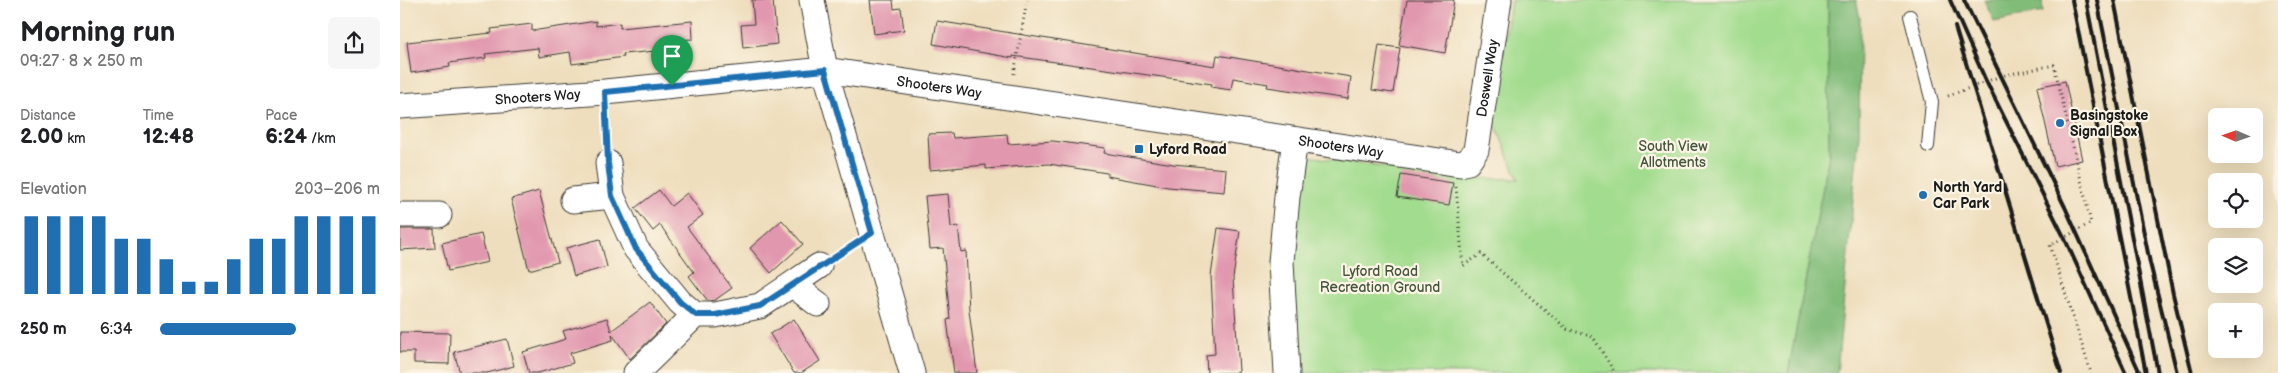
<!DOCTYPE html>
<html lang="en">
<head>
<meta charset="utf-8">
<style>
  :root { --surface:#fff; --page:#f6f6f6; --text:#202124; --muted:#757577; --accent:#1f6fb2 }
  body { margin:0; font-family:"Balsamiq Sans",sans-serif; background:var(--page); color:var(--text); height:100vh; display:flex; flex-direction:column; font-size:19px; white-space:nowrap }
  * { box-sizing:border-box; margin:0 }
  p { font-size:16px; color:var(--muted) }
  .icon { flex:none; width:28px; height:28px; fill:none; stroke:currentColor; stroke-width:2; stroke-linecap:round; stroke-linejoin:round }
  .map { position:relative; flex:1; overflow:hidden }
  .details { display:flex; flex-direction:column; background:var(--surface); width:400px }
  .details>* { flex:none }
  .needle { width:32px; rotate:272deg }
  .fabs { position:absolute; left:1808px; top:108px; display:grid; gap:10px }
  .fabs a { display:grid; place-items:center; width:55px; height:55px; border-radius:8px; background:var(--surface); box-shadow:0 5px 20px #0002; font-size:25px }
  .pin { position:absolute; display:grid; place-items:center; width:42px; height:42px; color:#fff; margin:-51px -21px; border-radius:50% 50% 50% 0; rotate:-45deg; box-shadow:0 0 5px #0007 }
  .pin .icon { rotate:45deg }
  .round { display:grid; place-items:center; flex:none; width:52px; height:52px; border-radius:8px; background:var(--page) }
  .overview { display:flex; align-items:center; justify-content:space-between; height:85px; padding:0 20px }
  h1 { font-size:28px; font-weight:700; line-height:38px }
  .stats { display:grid; grid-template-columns:repeat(3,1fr); gap:8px; height:85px; padding:5px 20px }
  .stats div { display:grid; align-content:center }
  .stats b { font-size:21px; font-weight:700 }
  .stats small { font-size:14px; font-weight:400 }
  .stats p { font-size:14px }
  .chart { height:140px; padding:10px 20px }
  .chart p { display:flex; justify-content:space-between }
  .chart svg { width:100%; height:90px; margin-top:5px; stroke:var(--accent); stroke-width:6 }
  ul { padding:0 20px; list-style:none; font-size:16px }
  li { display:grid; grid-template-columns:80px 60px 1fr; align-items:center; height:38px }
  li i { height:12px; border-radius:6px; background:var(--accent) }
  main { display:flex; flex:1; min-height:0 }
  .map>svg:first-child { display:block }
  .green { fill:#a2dc8e; stroke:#5f7c55 }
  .forest { fill:#81bc79; stroke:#4e6c4a }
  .building { fill:#e197ae }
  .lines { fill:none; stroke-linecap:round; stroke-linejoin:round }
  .service-casing { stroke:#3c3934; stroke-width:14 }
  .minor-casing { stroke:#3c3934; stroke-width:27 }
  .path { stroke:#3c3934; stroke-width:3; stroke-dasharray:1 4; stroke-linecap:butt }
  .service { stroke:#fff; stroke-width:12 }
  .minor { stroke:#fff; stroke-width:25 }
  .rail { stroke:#1c1c1c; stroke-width:4 }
  .route-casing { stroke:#fff; stroke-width:10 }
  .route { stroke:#1f6fb2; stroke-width:6 }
  .poi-dot { fill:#1f6fb2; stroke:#fcf5e5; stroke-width:2 }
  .labels { text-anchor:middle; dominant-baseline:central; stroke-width:4.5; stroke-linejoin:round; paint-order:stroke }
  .street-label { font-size:14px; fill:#1c1c1c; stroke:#fcf5e5 }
  .poi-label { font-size:14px; font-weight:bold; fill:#1c1c1c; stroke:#fcf5e5; text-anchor:start }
  .park-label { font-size:14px; fill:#44563e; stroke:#fcf5e5 }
</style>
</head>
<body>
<main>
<section class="details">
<div class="overview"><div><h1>Morning run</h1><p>09:27 · 8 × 250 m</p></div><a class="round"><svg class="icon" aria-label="share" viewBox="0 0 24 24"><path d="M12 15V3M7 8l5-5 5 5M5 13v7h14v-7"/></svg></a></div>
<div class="stats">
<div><p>Distance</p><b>2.00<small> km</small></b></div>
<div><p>Time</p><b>12:48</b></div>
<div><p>Pace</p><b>6:24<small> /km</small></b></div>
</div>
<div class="chart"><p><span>Elevation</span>203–206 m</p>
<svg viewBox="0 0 160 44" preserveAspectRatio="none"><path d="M5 44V6M15 44V6M25 44V6M35 44V6M45 44V17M55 44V17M65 44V27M75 44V38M85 44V38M95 44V27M105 44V17M115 44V17M125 44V6M135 44V6M145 44V6M155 44V6"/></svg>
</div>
<ul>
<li><b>250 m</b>6:34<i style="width:62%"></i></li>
</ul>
</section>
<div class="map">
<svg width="1878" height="373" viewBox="0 0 1878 373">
  <rect width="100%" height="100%" fill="#fcf5e5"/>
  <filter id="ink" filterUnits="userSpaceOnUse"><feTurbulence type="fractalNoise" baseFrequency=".02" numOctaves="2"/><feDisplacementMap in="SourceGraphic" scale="10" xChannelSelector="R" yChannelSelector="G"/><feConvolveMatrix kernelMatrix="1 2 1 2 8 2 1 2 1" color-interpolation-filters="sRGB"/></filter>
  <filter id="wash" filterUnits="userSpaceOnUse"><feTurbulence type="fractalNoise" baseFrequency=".0096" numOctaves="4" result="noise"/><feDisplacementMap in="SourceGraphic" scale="20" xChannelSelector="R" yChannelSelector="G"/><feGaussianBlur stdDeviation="1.12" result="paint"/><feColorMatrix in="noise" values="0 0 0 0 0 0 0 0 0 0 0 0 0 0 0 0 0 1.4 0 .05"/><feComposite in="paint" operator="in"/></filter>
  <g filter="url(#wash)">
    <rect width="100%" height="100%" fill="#eedebd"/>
    <!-- green -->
    <polygon class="green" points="1111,0 1428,0 1429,155 1388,373 894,373 889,280 895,154 1055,178 1118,179 1093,119"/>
    <!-- forest -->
    <g class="forest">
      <polygon points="1428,0 1456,0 1460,18 1459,134 1437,373 1388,373 1429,155"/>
      <polygon points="1584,0 1642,0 1643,12 1594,22"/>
    </g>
    <g id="blocks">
      <!-- building -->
      <g class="building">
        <polygon points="352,0 373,0 377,44 343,48 341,25 354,24"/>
        <polygon points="470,0 493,0 494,9 501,8 504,30 474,34"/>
        <polygon points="1007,0 1054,0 1045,53 999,45"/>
        <polygon points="196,21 196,26 220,23 220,28 292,21 293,39 277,40 278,49 223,54 224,57 172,64 170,52 139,57 138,48 85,54 86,58 49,63 50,67 11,73 7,42 92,33 91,29 132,24 132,31"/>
        <polygon points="537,21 815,66 817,55 951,77 948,99 867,87 868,84 833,78 831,90 811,87 812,84 613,56 613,58 533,44"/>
        <polygon points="979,45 1000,48 993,93 972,90"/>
        <polygon points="1665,81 1682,160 1655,166 1637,87"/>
        <polygon points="552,133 553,138 607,134 608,144 653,141 705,148 704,153 773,164 826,169 824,192 768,187 707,176 707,173 649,164 586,169 586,165 530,170 528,134"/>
        <polygon points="1001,175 1053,183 1049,205 997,197"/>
        <polygon points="259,190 271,206 287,193 303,215 287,227 332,288 315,300 308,301 289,276 294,272 260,225 253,231 235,208"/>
        <polygon points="139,191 158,262 129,270 111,199"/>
        <polygon points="548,194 551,227 558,226 561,252 566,251 569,310 577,373 554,373 547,320 550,319 543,248 530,249 525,196"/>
        <polygon points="382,220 403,244 371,273 350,248"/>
        <polygon points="818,228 840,231 833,278 839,371 833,373 807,373 806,355 815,354 811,276"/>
        <polygon points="0,229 34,229 35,248 0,250"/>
        <polygon points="81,234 88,262 48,271 42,243"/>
        <polygon points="200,239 207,267 174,276 166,248"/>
        <polygon points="250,302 266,324 230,359 212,334 213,340 170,353 173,363 138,373 129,373 123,352 166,339 163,331 207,318 211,331"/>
        <polygon points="394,319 420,361 401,373 394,373 370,334"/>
        <polygon points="0,332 50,333 49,364 14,363 14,352 0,352"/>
        <polygon points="107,339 114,366 87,373 60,373 54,352"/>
      </g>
    </g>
  </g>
  <g filter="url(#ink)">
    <use href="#blocks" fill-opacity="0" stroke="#3c3934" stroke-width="1"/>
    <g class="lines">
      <defs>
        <polyline id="service" points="1510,16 1532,102 1528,146"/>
        <g id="minor">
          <polyline points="412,0 425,70 512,373"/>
          <path id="s1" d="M0,106L205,92L425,70L1060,164L1068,162L1076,150L1099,0"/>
          <polyline points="208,163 212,196 236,249 280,302 295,315 315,315 360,306 419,266"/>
          <polyline points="173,200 212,196"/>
          <polyline points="0,215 39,215"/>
          <polyline points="393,285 418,304"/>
          <polyline points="236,373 295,315"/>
          <polyline points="887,373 881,262 887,197 895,140"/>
        </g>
      </defs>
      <!-- service casing -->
      <use href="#service" class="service-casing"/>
      <!-- minor casing -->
      <use href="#minor" class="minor-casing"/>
      <!-- path -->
      <g class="path">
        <polyline points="614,74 627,0"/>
        <polyline points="1548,96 1601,76 1654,65 1691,223 1650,245 1691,373"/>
        <polyline points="206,116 207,142"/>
        <polyline points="1056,187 1063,266 1081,254 1167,329 1193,337 1215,373"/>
        <polyline points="439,254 453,246"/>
      </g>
      <!-- service -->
      <use href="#service" class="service"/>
      <!-- minor -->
      <use href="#minor" class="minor"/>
      <!-- rail -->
      <g class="rail">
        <polyline points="1550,0 1586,81 1664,237 1726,373"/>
        <polyline points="1564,0 1665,207 1740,373"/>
        <polyline points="1672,0 1746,373"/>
        <polyline points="1686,0 1758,373"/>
        <polyline points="1697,0 1750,263 1777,373"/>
        <polyline points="1714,0 1773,294 1792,373"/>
        <polyline points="1555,27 1661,373"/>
      </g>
    </g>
  </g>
  <g class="lines" filter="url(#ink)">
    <defs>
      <polygon id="route" points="425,70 472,233 360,306 315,315 296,315 280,302 236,249 212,196 208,163 205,92"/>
    </defs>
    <!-- route casing -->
    <use href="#route" class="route-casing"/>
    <!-- route -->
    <use href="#route" class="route"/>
  </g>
  <!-- markers -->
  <g class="poi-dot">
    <circle cx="1660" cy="123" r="5"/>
    <rect x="734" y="144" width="10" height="10" rx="2.5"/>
    <circle cx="1523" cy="195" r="5"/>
  </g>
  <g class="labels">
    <!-- street labels -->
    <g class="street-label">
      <text stroke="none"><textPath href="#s1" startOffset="1164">Doswell Way</textPath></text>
      <text stroke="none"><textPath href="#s1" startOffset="542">Shooters Way</textPath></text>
      <text stroke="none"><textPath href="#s1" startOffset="138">Shooters Way</textPath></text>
      <text stroke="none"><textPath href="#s1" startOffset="948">Shooters Way</textPath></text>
    </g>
    <!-- poi labels -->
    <g class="poi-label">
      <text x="1670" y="115">Basingstoke<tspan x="1670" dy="16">Signal Box</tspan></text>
      <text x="749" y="149">Lyford Road</text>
      <text x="1533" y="187">North Yard<tspan x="1533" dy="16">Car Park</tspan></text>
    </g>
    <!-- park labels -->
    <g class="park-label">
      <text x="1273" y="146">South View<tspan x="1273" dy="16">Allotments</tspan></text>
      <text x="980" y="271">Lyford Road<tspan x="980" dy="16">Recreation Ground</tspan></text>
    </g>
  </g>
</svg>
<div class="fabs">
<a><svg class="needle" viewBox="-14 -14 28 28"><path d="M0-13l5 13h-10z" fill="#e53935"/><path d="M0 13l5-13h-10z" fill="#757577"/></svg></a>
<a><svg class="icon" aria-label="locate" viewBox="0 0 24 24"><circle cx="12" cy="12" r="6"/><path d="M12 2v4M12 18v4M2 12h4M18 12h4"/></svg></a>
<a><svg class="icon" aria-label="layers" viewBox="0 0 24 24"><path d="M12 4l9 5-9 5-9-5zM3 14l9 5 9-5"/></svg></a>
<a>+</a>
</div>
<div class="pin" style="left:272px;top:86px;background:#1e9e55"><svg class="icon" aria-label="arrive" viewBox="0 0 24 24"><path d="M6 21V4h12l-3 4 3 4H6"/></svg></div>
</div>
</main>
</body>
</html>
